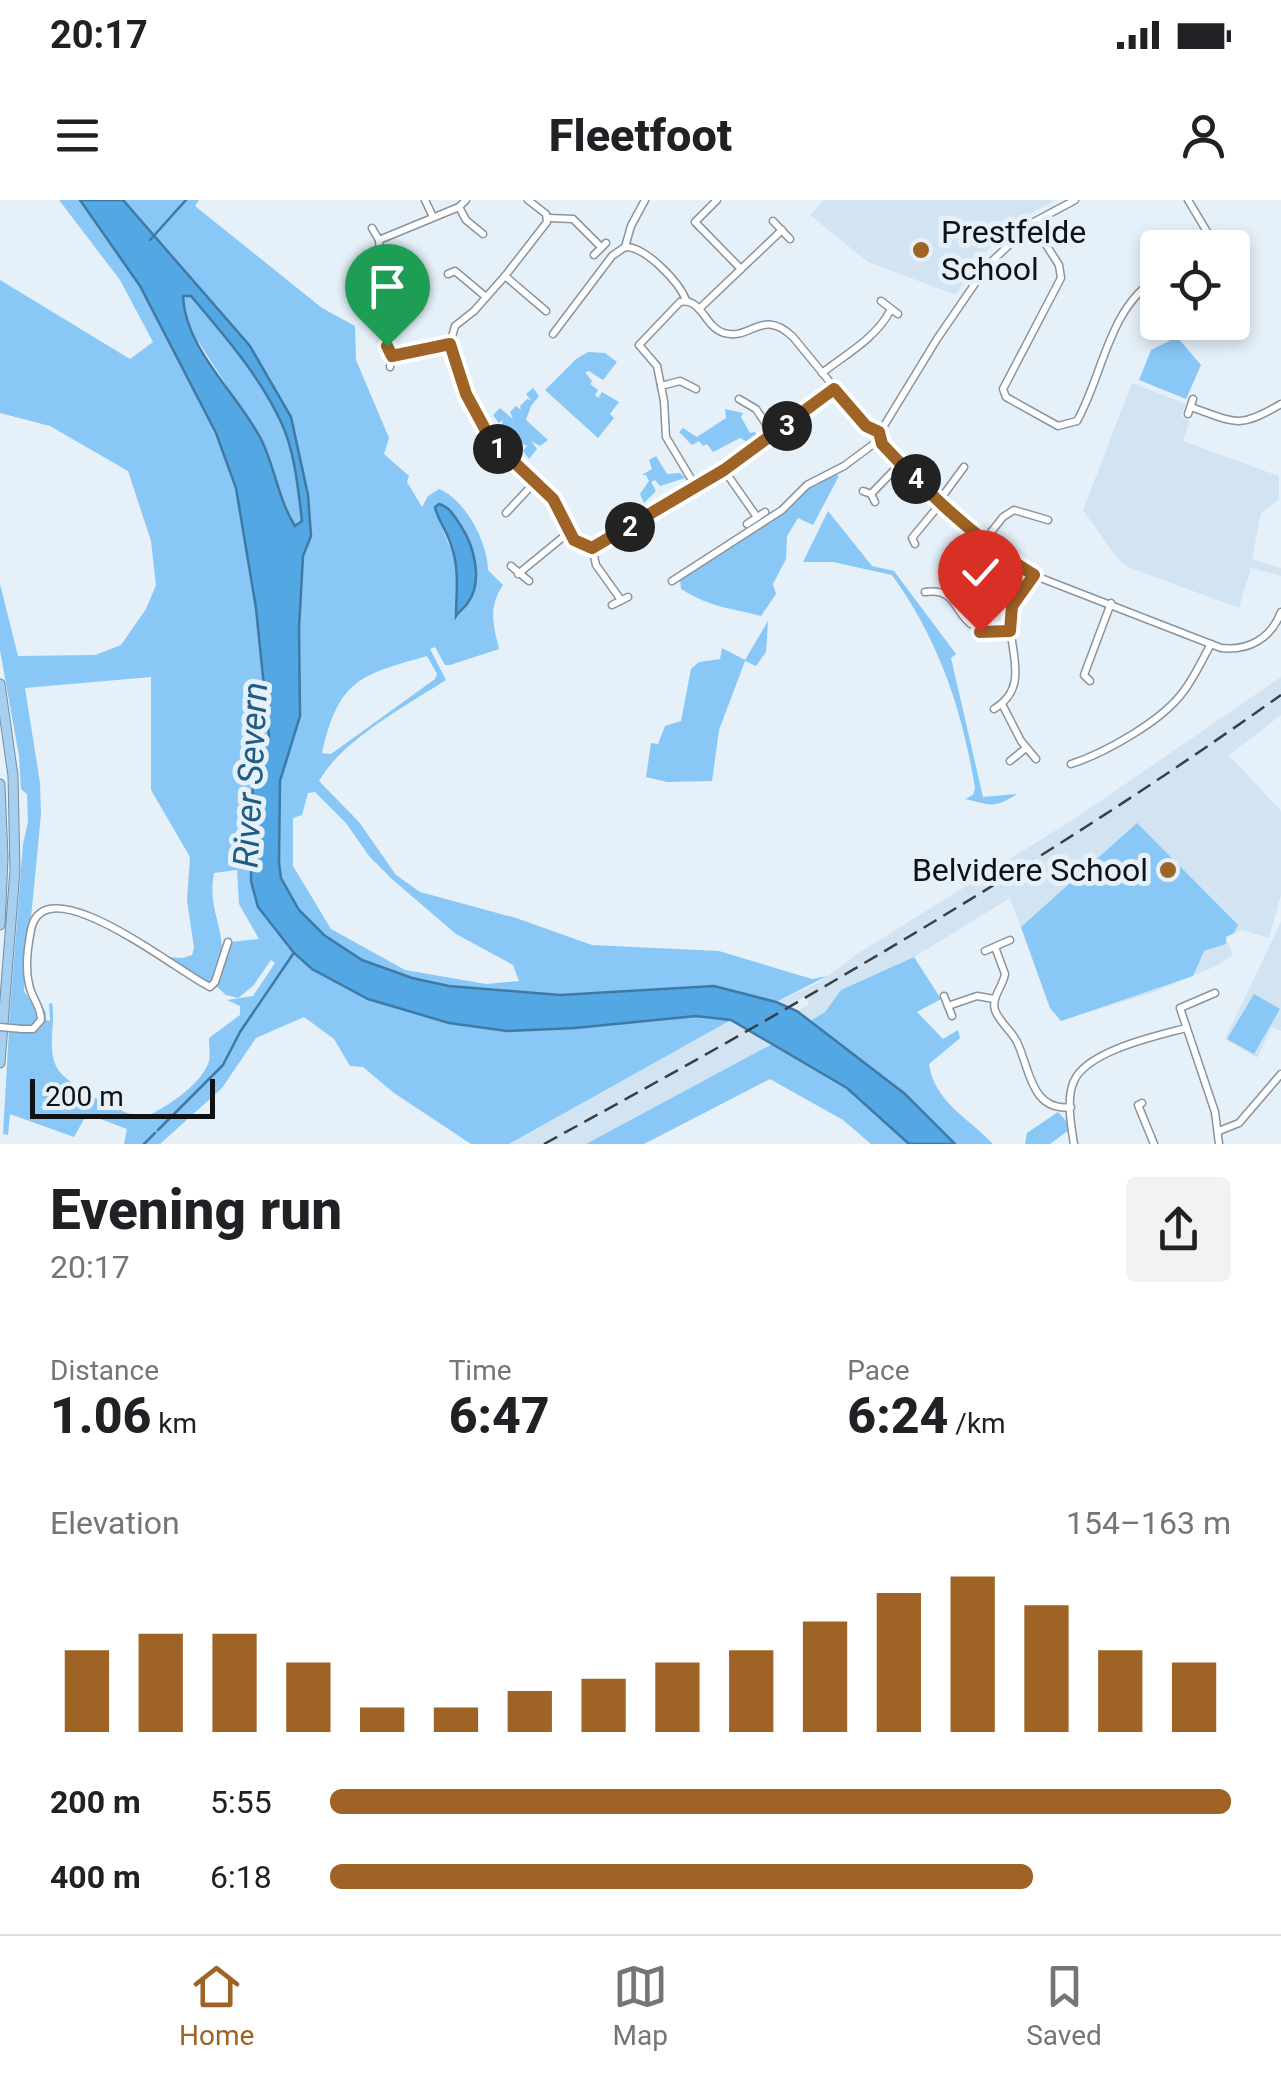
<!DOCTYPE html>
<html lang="en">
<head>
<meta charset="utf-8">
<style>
  :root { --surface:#fff; --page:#f2f2f2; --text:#202124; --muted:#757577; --line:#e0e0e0; --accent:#9f6326 }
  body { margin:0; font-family:Roboto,sans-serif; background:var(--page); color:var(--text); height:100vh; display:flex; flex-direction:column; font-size:38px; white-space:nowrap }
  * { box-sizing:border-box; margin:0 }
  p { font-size:32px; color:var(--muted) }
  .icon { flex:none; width:55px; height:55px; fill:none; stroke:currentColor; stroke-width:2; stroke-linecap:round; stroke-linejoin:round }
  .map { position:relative; height:944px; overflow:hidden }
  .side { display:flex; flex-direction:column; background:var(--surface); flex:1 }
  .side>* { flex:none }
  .fabs { position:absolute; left:1140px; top:30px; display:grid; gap:20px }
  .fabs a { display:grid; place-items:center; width:110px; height:110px; border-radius:10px; background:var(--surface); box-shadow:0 5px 15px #0003; font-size:50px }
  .scale { position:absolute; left:30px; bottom:25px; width:185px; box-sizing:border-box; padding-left:10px; border:5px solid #0e1215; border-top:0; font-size:28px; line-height:35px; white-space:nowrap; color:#0e1215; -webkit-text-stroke:8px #e5f0f9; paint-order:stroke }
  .pin { position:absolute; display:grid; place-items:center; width:85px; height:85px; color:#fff; margin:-102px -42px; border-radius:50% 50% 50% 0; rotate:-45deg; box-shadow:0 0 10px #0007 }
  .pin .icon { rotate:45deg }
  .km { position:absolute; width:50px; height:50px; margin:-25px; border-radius:50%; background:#222; color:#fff; font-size:28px; line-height:50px; text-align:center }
  .round { display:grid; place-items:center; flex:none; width:105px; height:105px; border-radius:10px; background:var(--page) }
  .overview { display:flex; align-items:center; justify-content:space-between; height:170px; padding:0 50px }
  h1 { font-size:55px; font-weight:800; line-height:75px }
  .stats { display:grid; grid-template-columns:repeat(3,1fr); gap:15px; height:170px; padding:10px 50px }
  .stats div { display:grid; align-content:center }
  .stats b { font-size:50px; font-weight:800 }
  .stats small { font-size:28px; font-weight:400 }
  .stats p { font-size:28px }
  .chart { height:280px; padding:20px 50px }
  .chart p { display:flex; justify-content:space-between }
  .chart svg { width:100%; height:180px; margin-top:10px; stroke:var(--accent); stroke-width:6 }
  ul { padding:0 50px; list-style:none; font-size:32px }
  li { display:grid; grid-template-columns:160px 120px 1fr; align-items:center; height:75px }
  li i { height:25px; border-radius:12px; background:var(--accent) }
  .status { display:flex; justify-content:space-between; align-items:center; height:70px; padding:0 50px; background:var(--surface); direction:ltr }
  .status svg { height:28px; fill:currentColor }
  header { display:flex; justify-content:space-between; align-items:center; height:130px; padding:0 50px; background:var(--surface); font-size:45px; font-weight:800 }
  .menu { display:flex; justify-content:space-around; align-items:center; height:140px; border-top:2px solid var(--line); background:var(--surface); font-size:28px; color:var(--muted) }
  .menu a { display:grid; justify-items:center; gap:5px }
  .menu .current { color:var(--accent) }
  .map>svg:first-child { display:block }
  .built { fill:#d2e4f2 }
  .green { fill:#88c7f6; fill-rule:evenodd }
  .water { fill:#53a7e3; stroke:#3e7aa5; stroke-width:2.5; fill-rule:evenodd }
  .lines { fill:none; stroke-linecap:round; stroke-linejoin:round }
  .stream { stroke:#3e7aa5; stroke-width:2.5 }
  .minor-casing { stroke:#8a949d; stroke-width:9 }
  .highway-casing { stroke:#718ea3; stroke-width:11 }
  .minor { stroke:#fff; stroke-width:6 }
  .highway { stroke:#a7d0f0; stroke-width:9 }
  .rail { stroke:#393f43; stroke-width:2.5; stroke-dasharray:15 8; stroke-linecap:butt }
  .minor-bridge-casing { stroke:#8a949d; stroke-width:9; stroke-linecap:butt }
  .minor-bridge { stroke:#fff; stroke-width:6 }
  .route-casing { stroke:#fff; stroke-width:20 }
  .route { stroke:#9f6326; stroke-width:12 }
  .poi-dot { fill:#9f6326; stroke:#e5f0f9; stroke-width:4 }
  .labels { text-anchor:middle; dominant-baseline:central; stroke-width:10; stroke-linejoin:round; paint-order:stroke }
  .poi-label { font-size:32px; fill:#0e1215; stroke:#e5f0f9; text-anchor:start }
  .water-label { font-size:35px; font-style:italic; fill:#1f5b84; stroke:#e5f0f9 }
</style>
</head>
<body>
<div class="status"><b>20:17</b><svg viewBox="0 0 49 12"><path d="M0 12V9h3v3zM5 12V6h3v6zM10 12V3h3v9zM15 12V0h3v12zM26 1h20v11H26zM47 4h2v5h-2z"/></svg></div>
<header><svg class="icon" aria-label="menu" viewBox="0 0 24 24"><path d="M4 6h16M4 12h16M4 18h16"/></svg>Fleetfoot<svg class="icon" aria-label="person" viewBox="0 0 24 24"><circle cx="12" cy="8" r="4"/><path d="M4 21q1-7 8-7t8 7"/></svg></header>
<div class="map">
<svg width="1281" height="944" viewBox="0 0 1281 944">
  <rect width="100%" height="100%" fill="#e5f0f9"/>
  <!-- built -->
  <g class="built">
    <polygon points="824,0 1052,0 1053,2 1025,16 1000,37 977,62 956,95 868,62 810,15"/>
    <polygon points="1132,183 1186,204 1181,216 1190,221 1183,241 1279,276 1279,299 1261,313 1252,359 1281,368 1281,376 1251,368 1239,408 1128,367 1117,358 1083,310"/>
    <polygon points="1281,477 1281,515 1229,555 1281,611 1281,695 1269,738 1242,730 1226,737 1233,755 1214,767 1154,792 1061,821 1050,808 1010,698 914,757 841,790 825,812 810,821 797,811 809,804 805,796 787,807 776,802 818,783 857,754 1077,617"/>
    <polygon points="1281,722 1281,831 1272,827 1257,858 1225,839"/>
    <polygon points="731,820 774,843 586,944 509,944"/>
  </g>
  <!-- green -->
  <g class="green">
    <path d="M59,0H80L140,86L216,233L236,288L256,408L269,536L253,576L250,651L251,681L258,707L265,718L302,760L336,783L368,799L449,823L507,831L575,828L696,816L731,820L509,944H471L394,893L363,867L350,866L334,839L304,817L256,838L222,888L160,944H124L127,929L87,914L74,937L10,914L8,935L3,934L9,830L33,831L43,814L42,806L46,813V820L50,821L49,804L52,803C56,823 47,847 56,866C64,885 123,914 143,918C164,909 199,886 208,864C211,857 209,846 209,838L240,815V806L227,800L253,796L275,763L271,760L253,786L238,798L226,795L217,787L230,742L259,739L239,704L237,670L214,673C205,722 239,737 209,783L166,757L183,758L192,755L194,748L187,700L190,657L151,590V477L25,488L40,583L41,614L24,791L36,809L37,819L31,826L9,824L23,644L28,622L27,594L21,589L19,556L0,450V384L18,456L95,455L121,445L146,409L156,385L151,341L128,271L50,226L0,213V80L130,159L153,142L120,80Z"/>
    <path d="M123,0H199L195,6L322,108L355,126L356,160L389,238L384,254L409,276L407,282L422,307L428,296L439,289C465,299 488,343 488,370L503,385C488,407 493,424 499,449L450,465H445L435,447L430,449L446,480C407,505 342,540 319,581L359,622L396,675L420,692L516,718L592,745L719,751L812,779L827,776L776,802L714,786L560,795L449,786L412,778L362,760L324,735L299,710L281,678L279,663L280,581L300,516L299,428L303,356L311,336L308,295L291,217L250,146ZM443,304C452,312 457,321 463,331C482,366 478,383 454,414C470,371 447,347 435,310ZM427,456L437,474L435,479L331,554L322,553C339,479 360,475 427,456ZM315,592L346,623L369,656L393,680L456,734L513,765L519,781L486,784L405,770L331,729L293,666V618L302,615L308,593Z"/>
    <path d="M191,95C224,135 259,175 281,222C295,253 297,289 302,321L295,326L272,275L261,239L196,138L185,114L182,96Z"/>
    <polygon points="1177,137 1201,165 1186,199 1139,180 1151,150"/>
    <polygon points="588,152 605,153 617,162 603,180 589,171 585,172 592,181 590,184 598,190 595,195 598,198 602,192 619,202 610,214 614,218 598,238 545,190 576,159"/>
    <polygon points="533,188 539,196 531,206 526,220 548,240 540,246 531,241 537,249 529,259 523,251 527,246 516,240 502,224 503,220 499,223 493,215 500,208 513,219 510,212 516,206 521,210 520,206 527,199 531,200 526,194"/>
    <polygon points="725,209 743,213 741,217 750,233 755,232 761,240 753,245 740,238 713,252 707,244 703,246 699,241 692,245 679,232 683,228 697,237 726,218"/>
    <polygon points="656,256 667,274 680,273 685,278 660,286 655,280 651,282 656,291 644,303 640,294 649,281 646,275 642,275 652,269 649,260"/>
    <path d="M833,274L839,276L813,325L798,318L787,336L786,359L773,384L776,394L761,416C727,407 712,408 681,389L680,379L786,312L810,287Z"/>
    <path d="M828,311L872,366L894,371L956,454L951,458L983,597L1017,594C994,609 991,605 965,599L973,595L975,588C962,509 939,440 892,375L833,362H803Z"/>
    <polygon points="768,421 766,452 756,466 745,461 719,530 712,581 667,582 646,577 651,543 658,544 665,526 681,521 691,469 699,462 720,459 722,448 745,460"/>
    <polygon points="1137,623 1238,725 1234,733 1226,737 1226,744 1204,751 1193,776 1061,821 1050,808 1021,727"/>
    <path d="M914,757L941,799L917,812L943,839L958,830L960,838L929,864C934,902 970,919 993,944H955L905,894L810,821L825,812L841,790Z"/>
    <polygon points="1254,794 1280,809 1254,854 1227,839"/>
    <polygon points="774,843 847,888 909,944 871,944 843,920 770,879 644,944 586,944"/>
    <polygon points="1058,912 1067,922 1069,930 1050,944 1025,944 1027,933"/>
  </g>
  <!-- water -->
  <g class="water">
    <path d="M80,0H123L250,146L291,217L308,295L311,336L303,356L299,428L300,516L280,581L279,663L281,678L299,710L324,735L362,760L412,778L449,786L560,795L714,786L776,802L797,811L905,894L955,944H909L847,888L731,820L696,816L575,828L507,831L449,823L368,799L312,769L294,753L258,707L251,681L253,576L269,536L256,408L236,288L216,233L140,86ZM183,96H191C224,135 259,175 281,222C295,252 298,288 302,321L295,326C278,299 275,267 261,239C237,193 185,149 183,96Z"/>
    <path d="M439,304C450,307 454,316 461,326C474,346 484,382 467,404C464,408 459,411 456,416C456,395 460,369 451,345C447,331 438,321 435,307Z"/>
  </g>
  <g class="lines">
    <!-- stream -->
    <g class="stream">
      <polyline points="150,40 186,0"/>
      <polyline points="158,930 223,865 240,832 293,754"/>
      <polyline points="144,944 155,933"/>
    </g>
    <defs>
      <g id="minor">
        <polyline points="425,0 433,17"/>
        <path d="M528,0L546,14L547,22L505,76L474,111L455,126L450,144L466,193L487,235L510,262L546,291L558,306L568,333L579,345L598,346L696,287L666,237L664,201L657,166L639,145L680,102C702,97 704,127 724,133C751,141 762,107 793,137L866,226L879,232"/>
        <polyline points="717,0 695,22 741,69"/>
        <polyline points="1188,0 1209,35 1208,48"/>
        <polyline points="459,7 466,20 483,34"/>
        <polyline points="549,18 573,19 601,47"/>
        <polyline points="773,21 790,39"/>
        <path d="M1032,23L1059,65L1061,78L1003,189L1006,197L1058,226L1077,221C1103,175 1109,106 1158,78"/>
        <polyline points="372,28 379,40 380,52"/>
        <polyline points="379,40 459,7 466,0"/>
        <polyline points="625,47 631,26 645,0"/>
        <polyline points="594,55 606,43"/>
        <polyline points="448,74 455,71 486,97"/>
        <polyline points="505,76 546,111"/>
        <polyline points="881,101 898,114"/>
        <polyline points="699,109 782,30"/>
        <path d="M553,134L612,56L625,47C645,46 679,82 686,100"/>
        <polyline points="387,146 392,155 390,167"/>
        <polyline points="392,155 450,144"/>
        <path d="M822,173C845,155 876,138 890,111"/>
        <polyline points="661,186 680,181 696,189"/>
        <polyline points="739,199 756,209 774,236"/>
        <path d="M1191,207C1236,223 1238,229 1281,204"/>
        <polyline points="1188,214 1193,199"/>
        <polyline points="879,234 937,139 987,66 1032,23 1075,0"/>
        <path d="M879,240L900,264L984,341L1033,375L1221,448C1248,451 1271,439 1281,412"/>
        <polyline points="724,270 757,317"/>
        <polyline points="696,287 745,257 834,189"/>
        <polyline points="863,291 871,294 875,302"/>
        <polyline points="871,294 900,264"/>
        <polyline points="939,301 964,267"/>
        <polyline points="506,313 535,282"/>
        <polyline points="747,324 765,312"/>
        <polyline points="984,341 1003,317 1014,310 1048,320"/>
        <polyline points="915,344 912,338 941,303"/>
        <polyline points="592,347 596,365 621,400"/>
        <polyline points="511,366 529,381"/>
        <polyline points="518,374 568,333"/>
        <polyline points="672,381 782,310 807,285 844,266 879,240"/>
        <path d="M925,392C969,385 946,439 1010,431"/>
        <polyline points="612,405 628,397"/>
        <polyline points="1090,481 1084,475 1111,403"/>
        <polyline points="1002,504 1021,541 1036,559"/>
        <path d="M994,509C1035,484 1003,444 1012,407C1015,394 1025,385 1033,375"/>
        <polyline points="1010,561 1026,548"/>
        <path d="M1071,564C1105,553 1162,521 1183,492C1194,478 1202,460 1211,444"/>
        <path d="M995,747L1005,774C1003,786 991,798 995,810C999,822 1012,831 1017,842C1030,869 1031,912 1071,907"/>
        <polyline points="985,751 1010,740"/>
        <polyline points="1215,793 1180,808 1215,912 1219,944"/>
        <polyline points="944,796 952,816"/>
        <polyline points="948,806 977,796 994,799"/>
        <path d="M22,829H33L41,820C41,805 31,798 29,784C25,768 28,745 31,730C44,662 182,775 210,787L215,782L228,742"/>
        <polyline points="1142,903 1138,905 1154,944"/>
        <polyline points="1219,931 1239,923 1281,874"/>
        <path d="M1074,944C1071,926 1066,898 1074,881C1087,851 1156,836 1186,828"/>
      </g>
      <g id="highway">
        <polyline points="0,484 13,576 15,670 0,863"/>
        <polyline points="0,584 3,658 0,725"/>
      </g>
    </defs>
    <!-- minor casing -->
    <use href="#minor" class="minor-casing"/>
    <!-- highway casing -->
    <use href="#highway" class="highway-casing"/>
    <!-- minor -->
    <use href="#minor" class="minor"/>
    <!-- highway -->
    <use href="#highway" class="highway"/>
    <!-- rail -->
    <path class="rail" d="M544,944C797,806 1046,662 1281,495"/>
    <defs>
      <polyline id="minor-bridge" points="0,827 22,829"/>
    </defs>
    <!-- minor-bridge casing -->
    <use href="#minor-bridge" class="minor-bridge-casing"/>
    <!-- minor-bridge -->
    <use href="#minor-bridge" class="minor-bridge"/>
  </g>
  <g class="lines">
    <defs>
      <path id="route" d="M387,146L392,156L450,144L466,194L491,240L553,299L574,340L592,348L724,270L834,189L866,226L879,232L882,244C928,293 976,340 1034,375L1012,406L1010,431L980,432"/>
    </defs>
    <!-- route casing -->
    <use href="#route" class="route-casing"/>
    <!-- route -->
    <use href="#route" class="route"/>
  </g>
  <!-- markers -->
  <g class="poi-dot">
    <circle cx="921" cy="50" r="10"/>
    <circle cx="1168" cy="670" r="10"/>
  </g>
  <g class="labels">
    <!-- poi labels -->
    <g class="poi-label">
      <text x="941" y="32">Prestfelde<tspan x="941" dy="37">School</tspan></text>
      <text x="1148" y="670" text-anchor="end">Belvidere School</text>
    </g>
    <!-- water labels -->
    <g class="water-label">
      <text transform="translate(251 575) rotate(-87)">River Severn</text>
    </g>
  </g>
</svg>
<div class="fabs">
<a><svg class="icon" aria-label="locate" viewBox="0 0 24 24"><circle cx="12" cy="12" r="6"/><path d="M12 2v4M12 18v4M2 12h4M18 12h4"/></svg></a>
</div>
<div class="scale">200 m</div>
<div class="pin" style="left:387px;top:146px;background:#1e9e55"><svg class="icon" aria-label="arrive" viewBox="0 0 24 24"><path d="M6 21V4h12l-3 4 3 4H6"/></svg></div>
<div class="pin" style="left:980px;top:432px;background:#d93025"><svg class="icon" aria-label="check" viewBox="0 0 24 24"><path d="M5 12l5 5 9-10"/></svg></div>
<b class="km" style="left:498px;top:249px">1</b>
<b class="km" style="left:630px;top:327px">2</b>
<b class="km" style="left:787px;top:226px">3</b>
<b class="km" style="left:916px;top:279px">4</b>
</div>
<section class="side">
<div class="overview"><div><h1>Evening run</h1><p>20:17</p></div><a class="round"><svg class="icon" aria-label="share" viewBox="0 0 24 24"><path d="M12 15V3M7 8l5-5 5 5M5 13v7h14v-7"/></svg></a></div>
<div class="stats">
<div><p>Distance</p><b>1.06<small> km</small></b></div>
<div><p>Time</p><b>6:47</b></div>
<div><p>Pace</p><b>6:24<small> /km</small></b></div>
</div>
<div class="chart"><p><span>Elevation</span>154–163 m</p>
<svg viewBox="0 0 160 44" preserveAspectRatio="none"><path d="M5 44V24M15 44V20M25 44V20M35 44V27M45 44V38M55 44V38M65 44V34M75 44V31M85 44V27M95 44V24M105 44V17M115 44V10M125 44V6M135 44V13M145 44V24M155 44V27"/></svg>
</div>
<ul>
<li><b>200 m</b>5:55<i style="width:100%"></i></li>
<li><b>400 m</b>6:18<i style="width:78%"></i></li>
</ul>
</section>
<nav class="menu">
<a class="current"><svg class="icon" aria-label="home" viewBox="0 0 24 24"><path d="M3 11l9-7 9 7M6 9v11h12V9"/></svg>Home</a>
<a><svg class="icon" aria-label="map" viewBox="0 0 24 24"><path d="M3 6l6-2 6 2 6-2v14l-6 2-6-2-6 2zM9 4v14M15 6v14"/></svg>Map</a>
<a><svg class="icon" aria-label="saved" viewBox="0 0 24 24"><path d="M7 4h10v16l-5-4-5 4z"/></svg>Saved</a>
</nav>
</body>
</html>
